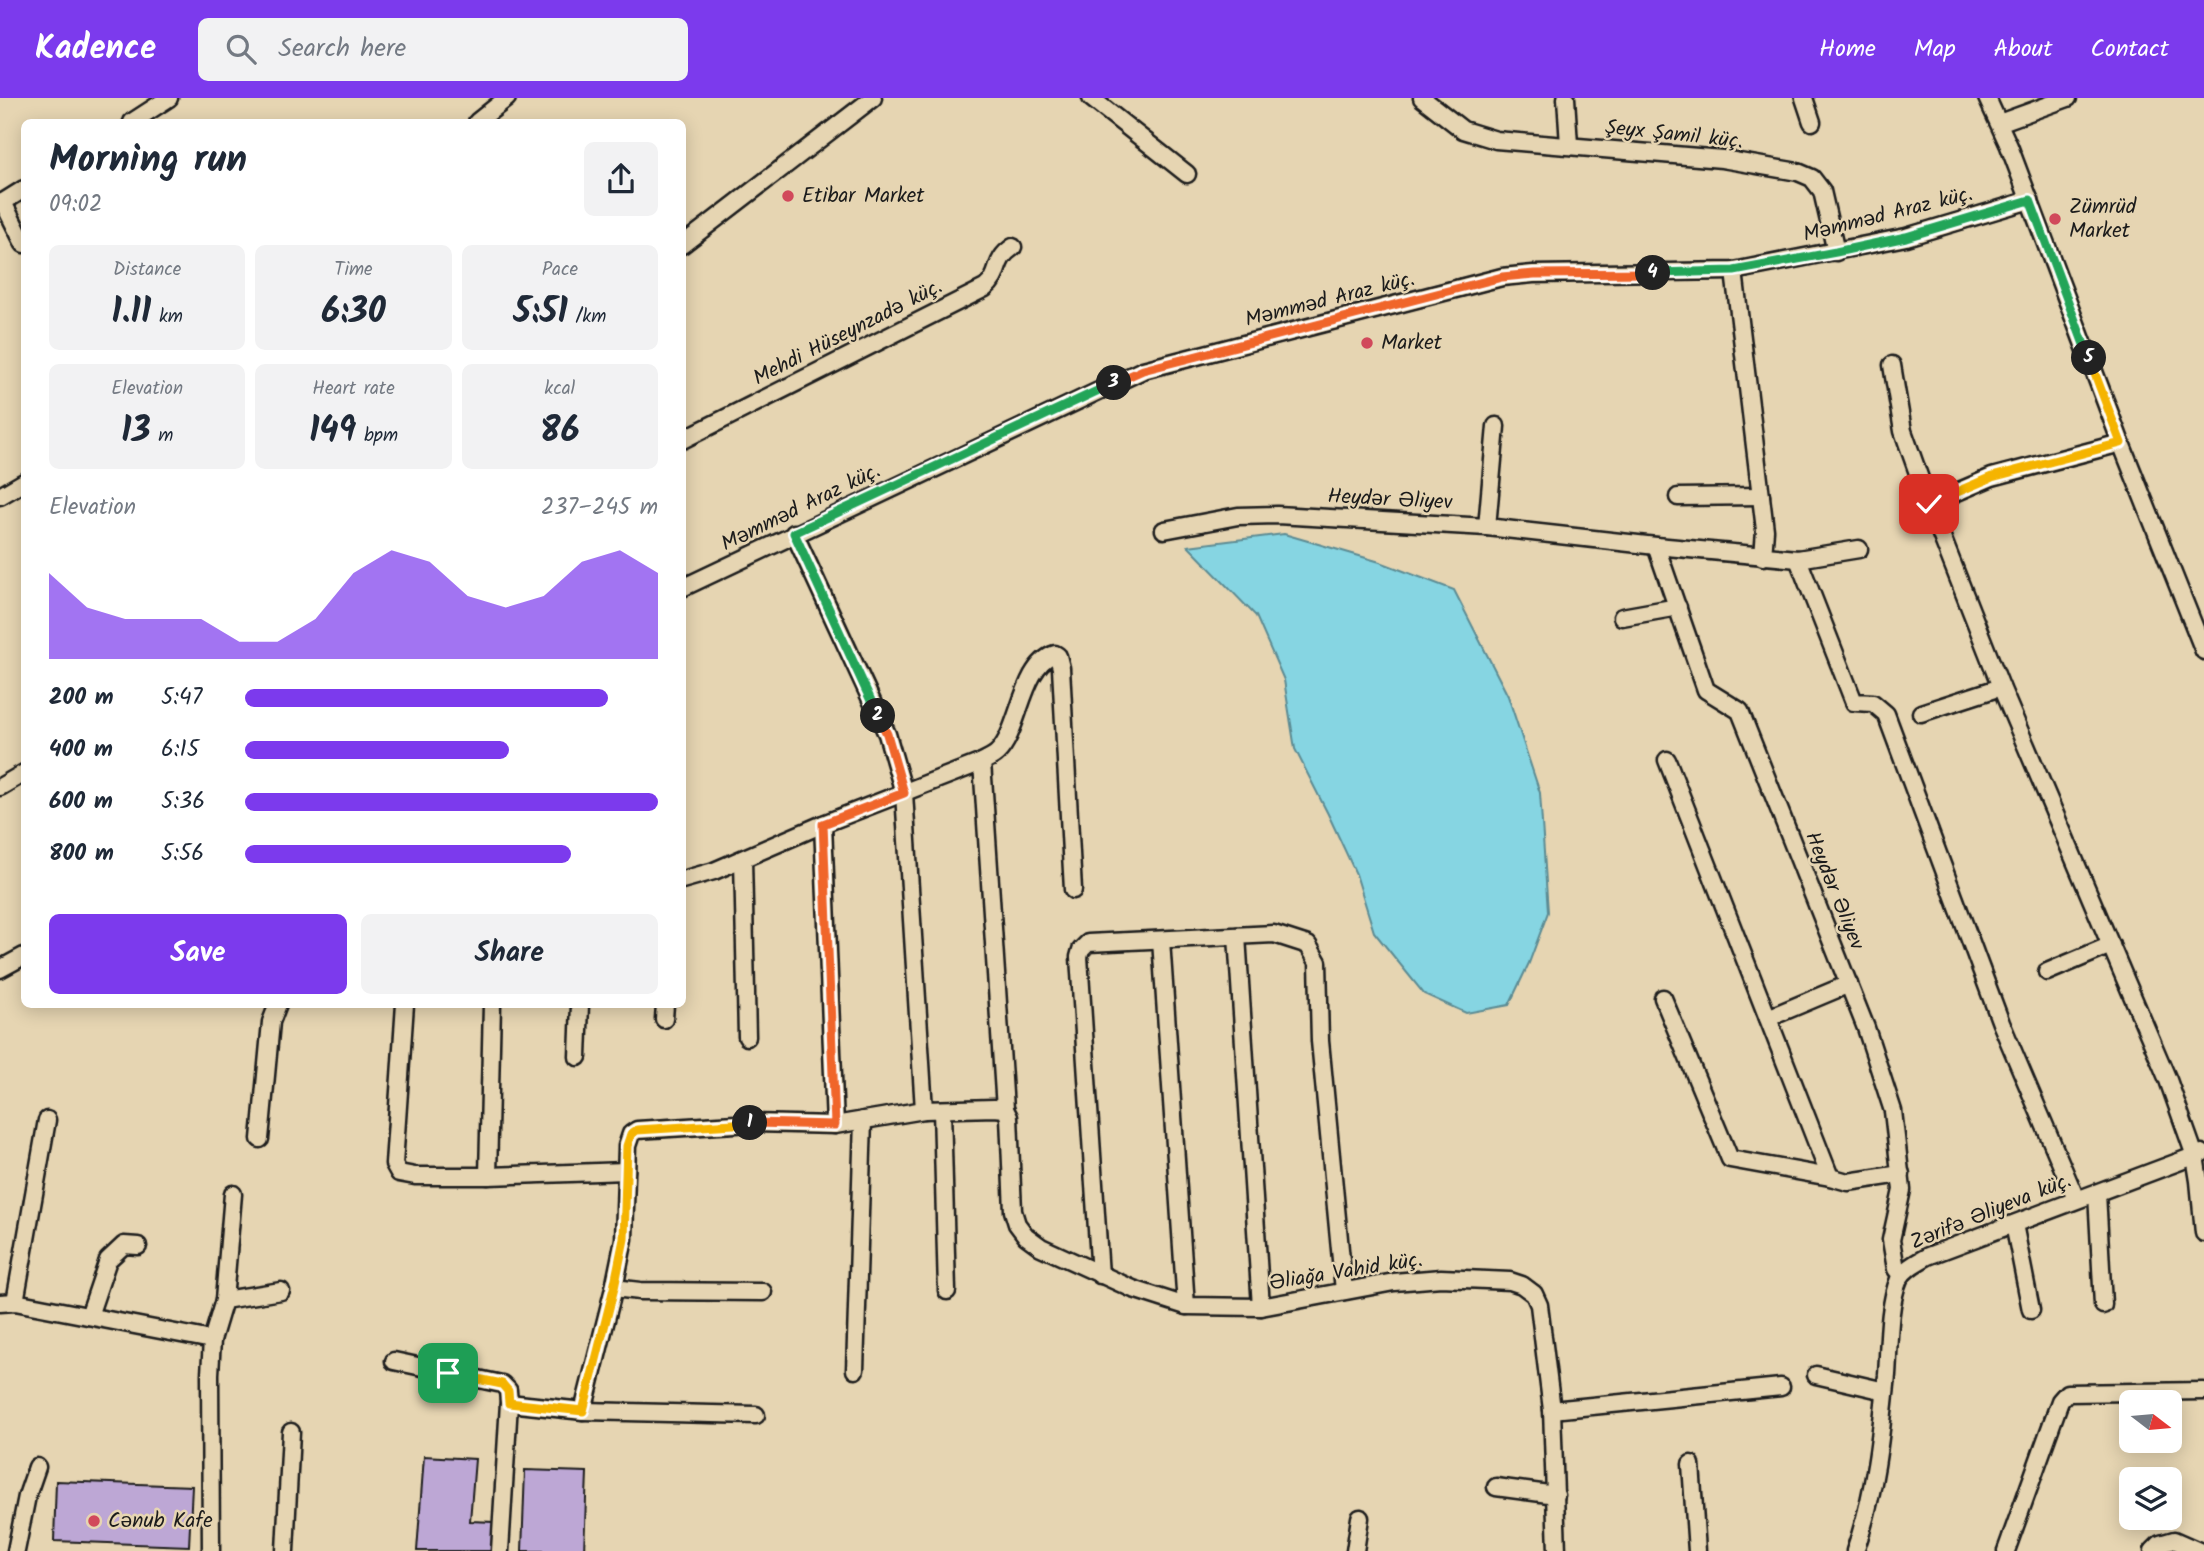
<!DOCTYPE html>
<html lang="en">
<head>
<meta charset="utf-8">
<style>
  :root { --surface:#fff; --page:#f2f2f3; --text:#1f2937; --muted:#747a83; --accent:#7c3aed }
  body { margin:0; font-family:Kalam,sans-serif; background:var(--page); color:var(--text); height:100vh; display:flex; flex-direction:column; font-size:26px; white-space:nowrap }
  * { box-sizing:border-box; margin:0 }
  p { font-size:23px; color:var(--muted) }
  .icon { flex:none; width:38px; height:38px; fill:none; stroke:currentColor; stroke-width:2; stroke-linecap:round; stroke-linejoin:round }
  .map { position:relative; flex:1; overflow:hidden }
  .sheet { position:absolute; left:21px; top:21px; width:665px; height:889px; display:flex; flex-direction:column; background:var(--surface); border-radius:10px; box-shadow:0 4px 18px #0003 }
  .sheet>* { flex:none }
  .needle { width:46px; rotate:106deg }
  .tools { position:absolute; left:2119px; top:1292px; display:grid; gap:14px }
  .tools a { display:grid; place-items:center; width:63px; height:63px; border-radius:10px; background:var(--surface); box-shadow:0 4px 18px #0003; font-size:35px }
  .pin { position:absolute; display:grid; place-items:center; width:60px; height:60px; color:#fff; margin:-30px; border-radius:14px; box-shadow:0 4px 10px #0006 }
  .km { position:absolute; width:35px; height:35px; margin:-18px; border-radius:50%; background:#222; color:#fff; font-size:19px; line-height:35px; text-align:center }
  .round { display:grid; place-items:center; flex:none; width:74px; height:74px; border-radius:10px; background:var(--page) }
  .overview { display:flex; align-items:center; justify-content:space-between; height:119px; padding:0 28px }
  h1 { font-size:38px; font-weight:600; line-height:52px }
  .stats { display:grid; grid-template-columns:repeat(3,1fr); gap:10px; height:119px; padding:7px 28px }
  .stats div { display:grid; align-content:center; border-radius:10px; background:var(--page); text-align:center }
  .stats b { font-size:35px; font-weight:600 }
  .stats small { font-size:19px; font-weight:400 }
  .stats p { font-size:19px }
  .chart { height:196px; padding:14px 28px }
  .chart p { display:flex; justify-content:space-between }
  .chart svg { width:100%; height:126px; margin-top:7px; fill:var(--accent); opacity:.7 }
  .cta { display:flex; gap:14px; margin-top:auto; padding:14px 28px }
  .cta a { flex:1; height:80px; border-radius:10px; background:var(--accent); color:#fff; font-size:28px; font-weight:600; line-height:80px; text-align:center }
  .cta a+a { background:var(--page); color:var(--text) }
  ul { padding:0 28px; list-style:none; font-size:23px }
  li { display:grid; grid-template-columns:112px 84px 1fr; align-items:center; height:52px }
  li i { height:18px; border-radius:9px; background:var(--accent) }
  header { display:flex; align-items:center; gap:42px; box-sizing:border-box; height:98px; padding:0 35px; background:var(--accent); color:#fff }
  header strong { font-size:33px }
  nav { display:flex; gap:38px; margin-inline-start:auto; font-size:24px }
  .search { width:490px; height:63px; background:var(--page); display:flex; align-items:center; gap:18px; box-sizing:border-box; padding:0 24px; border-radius:10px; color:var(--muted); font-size:26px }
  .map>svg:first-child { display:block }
  .water { fill:#86d5e2; stroke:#5c8b93; stroke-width:2 }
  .building { fill:#bda7d5; stroke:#1c1c1c; stroke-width:2 }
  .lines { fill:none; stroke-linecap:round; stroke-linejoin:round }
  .minor-casing { stroke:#1c1c1c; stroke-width:21 }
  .minor { stroke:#e6d5b2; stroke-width:16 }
  .split-1-casing { stroke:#fff; stroke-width:14 }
  .split-2-casing { stroke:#fff; stroke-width:14 }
  .split-3-casing { stroke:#fff; stroke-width:14 }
  .split-4-casing { stroke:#fff; stroke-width:14 }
  .split-5-casing { stroke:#fff; stroke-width:14 }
  .split-6-casing { stroke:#fff; stroke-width:14 }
  .split-1 { stroke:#f5b400; stroke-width:9 }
  .split-2 { stroke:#f0652b; stroke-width:9 }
  .split-3 { stroke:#22a559; stroke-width:9 }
  .split-4 { stroke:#f0652b; stroke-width:9 }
  .split-5 { stroke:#22a559; stroke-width:9 }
  .split-6 { stroke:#f5b400; stroke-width:9 }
  .poi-dot { fill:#d1495b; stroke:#e6d5b2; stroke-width:2.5 }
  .labels { text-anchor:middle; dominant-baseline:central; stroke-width:5; stroke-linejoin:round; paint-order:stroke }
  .street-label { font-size:21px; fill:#1c1c1c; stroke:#e6d5b2 }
  .poi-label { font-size:21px; fill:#1c1c1c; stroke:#e6d5b2; text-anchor:start }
</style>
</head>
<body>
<header>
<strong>Kadence</strong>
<div class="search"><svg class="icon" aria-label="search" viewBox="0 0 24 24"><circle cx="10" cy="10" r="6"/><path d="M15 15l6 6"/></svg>Search here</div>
<nav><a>Home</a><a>Map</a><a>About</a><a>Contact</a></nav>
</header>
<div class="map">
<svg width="2204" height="1453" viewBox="0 0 2204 1453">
  <rect width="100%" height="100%" fill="#e6d5b2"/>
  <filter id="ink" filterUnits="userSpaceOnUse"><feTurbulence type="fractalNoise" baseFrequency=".0143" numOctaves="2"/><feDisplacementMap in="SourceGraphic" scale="14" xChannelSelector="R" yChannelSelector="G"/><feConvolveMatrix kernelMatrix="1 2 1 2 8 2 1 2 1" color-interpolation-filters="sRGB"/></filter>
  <g filter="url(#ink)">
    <!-- water -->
    <polygon class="water" points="1284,436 1380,464 1454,492 1508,598 1540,695 1548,814 1529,865 1509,907 1466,915 1424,896 1374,834 1356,776 1328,716 1295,651 1284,582 1256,518 1188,448"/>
    <!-- building -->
    <g class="building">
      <polygon points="424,1358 475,1361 470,1423 494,1424 491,1453 417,1453"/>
      <polygon points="525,1372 587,1374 584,1453 522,1453"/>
      <polygon points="56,1383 192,1388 189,1448 54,1443"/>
    </g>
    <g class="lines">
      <defs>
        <g id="minor">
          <polyline points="1091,0 1187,76"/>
          <polyline points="1422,0 1463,32 1496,42 1722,61 1798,74 1812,80 1822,93 1836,154"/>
          <polyline points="1566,0 1569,47"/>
          <polyline points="1804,0 1812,24"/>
          <polyline points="1987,0 2009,48 2121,345 2204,553"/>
          <polyline points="132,24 169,0"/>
          <polyline points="477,24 507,0"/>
          <polyline points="1999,25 2068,0"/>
          <polyline points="3,104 24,146"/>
          <polyline points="0,106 24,91"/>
          <polyline points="682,147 873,0"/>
          <polyline points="1734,173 1765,432 1763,459"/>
          <polyline points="1892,267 1903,333 1929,406 2001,589 2168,982 2195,1058 2199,1083 2204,1135"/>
          <path d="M682,342L985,190C1002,176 992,163 1013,149"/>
          <polyline points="0,398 24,384"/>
          <polyline points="1678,399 1761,398"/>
          <polyline points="1929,406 1992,379 2121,345"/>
          <polyline points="1487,429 1496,328"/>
          <polyline points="1164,432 1238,418 1277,417 1487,429 1656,448 1798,461 1859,451"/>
          <polyline points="794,435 887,636 904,695 924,1012"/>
          <polyline points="1656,448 1706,592 1740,613 1866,930 1893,1013 1902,1092 1891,1142 1896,1171 1901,1177"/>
          <polyline points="1798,461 1854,604 1873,605 1886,616 2001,925 2076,1101"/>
          <polyline points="682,490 1143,272 1502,179 1533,176 1734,173 1906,139 2030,102"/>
          <polyline points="1622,519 1678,509"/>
          <polyline points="1921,615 2001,589"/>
          <polyline points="1667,662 1830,1079 1848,1084 1901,1076"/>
          <polyline points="982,664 1005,1011"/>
          <polyline points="0,689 24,675"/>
          <polyline points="823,726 835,1027"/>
          <polyline points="743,761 747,939"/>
          <path d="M682,782L714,773L823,726L982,664C987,661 993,659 997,655C1020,634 1021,567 1055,556L1058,558L1061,570L1073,792"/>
          <polyline points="1237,838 1261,1209"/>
          <polyline points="1161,842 1186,1208"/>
          <polyline points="0,871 24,858"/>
          <polyline points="2047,874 2111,847"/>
          <polyline points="1663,900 1730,1061 1830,1079"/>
          <polyline points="405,906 394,1066 399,1075 415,1078 488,1078 626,1073"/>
          <polyline points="1768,920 1849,886"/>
          <polyline points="664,921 665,906"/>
          <polyline points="578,959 580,906"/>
          <polyline points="942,1012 947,1193"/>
          <polyline points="260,1041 271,924 278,906"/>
          <polyline points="488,1078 492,906"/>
          <polyline points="2097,1095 2103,1207"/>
          <polyline points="2014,1126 2031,1212"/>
          <polyline points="1100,1177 1079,859 1081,852 1088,845 1274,836 1308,847 1318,864 1320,943 1344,1193"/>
          <polyline points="614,1190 640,1193 763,1194"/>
          <polyline points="224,1202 281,1193"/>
          <polyline points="15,1204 47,1022"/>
          <polyline points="0,1205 15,1204 212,1242 210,1276 211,1453"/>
          <polyline points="89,1218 108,1162 124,1147 138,1148"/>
          <polyline points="212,1242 224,1202 233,1096"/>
          <polyline points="394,1263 502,1286 508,1292 509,1305"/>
          <polyline points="855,1272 863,1022"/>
          <polyline points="1816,1277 1885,1293"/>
          <polyline points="1552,1312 1781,1289"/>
          <polyline points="583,1313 756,1317"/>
          <polyline points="1691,1366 1697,1453"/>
          <polyline points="1496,1389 1556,1397"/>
          <polyline points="16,1453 27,1398 37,1369"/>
          <polyline points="285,1453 291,1334"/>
          <polyline points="500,1453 509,1305 583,1313 614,1190 624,1141 627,1048 631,1036 637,1032 752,1025 835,1027 924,1012 994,1010 1005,1011 1009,1019 1013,1113 1017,1126 1026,1138 1041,1149 1133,1191 1186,1208 1261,1209 1394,1184 1441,1180 1510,1183 1522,1187 1534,1196 1539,1207 1552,1312 1557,1453"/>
          <polyline points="1355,1453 1360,1420"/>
          <path d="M1855,1453C1875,1396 1881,1337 1887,1277C1889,1249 1888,1207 1899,1181C1905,1170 1918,1164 1928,1158L2202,1055"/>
          <polyline points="2006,1453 2060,1303 2067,1295 2204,1293"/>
          <polyline points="2153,1453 2160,1446 2174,1442 2199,1453"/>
        </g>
      </defs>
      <!-- minor casing -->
      <use href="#minor" class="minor-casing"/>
      <!-- minor -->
      <use href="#minor" class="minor"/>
    </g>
  </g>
  <g class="lines" filter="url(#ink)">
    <defs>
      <polyline id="split-1" points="448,1275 502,1286 508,1293 509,1305 583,1313 614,1190 624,1141 627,1048 631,1036 637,1032 750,1025"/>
      <polyline id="split-2" points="750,1025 835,1027 823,726 904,695 887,636 878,618"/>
      <polyline id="split-3" points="878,618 794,435 1114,285"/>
      <polyline id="split-4" points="1114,285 1143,272 1502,179 1534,176 1653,175"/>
      <polyline id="split-5" points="1653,175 1734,173 1836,154 1906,139 2030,102 2089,260"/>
      <polyline id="split-6" points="1929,406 1992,379 2121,345 2089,260"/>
    </defs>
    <!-- split-1 casing -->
    <use href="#split-1" class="split-1-casing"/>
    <!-- split-2 casing -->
    <use href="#split-2" class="split-2-casing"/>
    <!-- split-3 casing -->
    <use href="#split-3" class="split-3-casing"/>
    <!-- split-4 casing -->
    <use href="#split-4" class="split-4-casing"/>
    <!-- split-5 casing -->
    <use href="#split-5" class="split-5-casing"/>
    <!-- split-6 casing -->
    <use href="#split-6" class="split-6-casing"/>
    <!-- split-1 -->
    <use href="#split-1" class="split-1"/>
    <!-- split-2 -->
    <use href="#split-2" class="split-2"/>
    <!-- split-3 -->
    <use href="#split-3" class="split-3"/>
    <!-- split-4 -->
    <use href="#split-4" class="split-4"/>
    <!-- split-5 -->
    <use href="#split-5" class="split-5"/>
    <!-- split-6 -->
    <use href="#split-6" class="split-6"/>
  </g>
  <!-- markers -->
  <g class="poi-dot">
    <circle cx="788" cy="98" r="7"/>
    <circle cx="2055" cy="121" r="7"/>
    <circle cx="1367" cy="245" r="7"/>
    <circle cx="94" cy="1423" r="7"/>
  </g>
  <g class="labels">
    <!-- street labels -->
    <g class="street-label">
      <text transform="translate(1674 37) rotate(6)">Şeyx Şamil küç.</text>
      <text transform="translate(1888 117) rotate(-14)">Məmməd Araz küç.</text>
      <text transform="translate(1330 202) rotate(-14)">Məmməd Araz küç.</text>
      <text transform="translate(848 235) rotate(-27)">Mehdi Hüseynzadə küç.</text>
      <text transform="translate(1390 402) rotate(3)">Heydər Əliyev</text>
      <text transform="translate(801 410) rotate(-26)">Məmməd Araz küç.</text>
      <text transform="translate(1834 793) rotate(68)">Heydər Əliyev</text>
      <text transform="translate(1991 1114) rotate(-22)">Zərifə Əliyeva küç.</text>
      <text transform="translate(1346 1174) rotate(-9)">Əliağa Vahid küç.</text>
    </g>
    <!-- poi labels -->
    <g class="poi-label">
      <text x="802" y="98">Etibar Market</text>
      <text x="2069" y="109">Zümrüd<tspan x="2069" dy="24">Market</tspan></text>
      <text x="1381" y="245">Market</text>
      <text x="108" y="1423">Cənub Kafe</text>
    </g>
  </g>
</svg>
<div class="tools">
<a><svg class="needle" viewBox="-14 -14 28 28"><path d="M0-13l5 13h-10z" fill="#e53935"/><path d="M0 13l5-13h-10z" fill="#747a83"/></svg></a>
<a><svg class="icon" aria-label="layers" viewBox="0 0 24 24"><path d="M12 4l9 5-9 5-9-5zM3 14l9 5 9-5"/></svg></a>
</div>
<div class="pin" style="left:448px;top:1275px;background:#1e9e55"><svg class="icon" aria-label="arrive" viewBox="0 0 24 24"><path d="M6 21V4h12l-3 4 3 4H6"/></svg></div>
<div class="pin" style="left:1929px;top:406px;background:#d93025"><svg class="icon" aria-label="check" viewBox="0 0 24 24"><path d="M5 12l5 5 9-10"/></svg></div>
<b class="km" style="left:750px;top:1025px">1</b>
<b class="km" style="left:878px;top:618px">2</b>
<b class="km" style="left:1114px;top:285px">3</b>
<b class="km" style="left:1653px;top:175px">4</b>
<b class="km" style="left:2089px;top:260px">5</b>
<section class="sheet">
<div class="overview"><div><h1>Morning run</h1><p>09:02</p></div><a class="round"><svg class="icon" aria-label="share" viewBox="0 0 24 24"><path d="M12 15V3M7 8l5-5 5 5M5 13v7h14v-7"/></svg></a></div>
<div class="stats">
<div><p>Distance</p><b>1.11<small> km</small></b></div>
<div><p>Time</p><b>6:30</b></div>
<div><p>Pace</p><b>5:51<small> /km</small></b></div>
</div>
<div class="stats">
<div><p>Elevation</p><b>13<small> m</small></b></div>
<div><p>Heart rate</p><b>149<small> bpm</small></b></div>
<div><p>kcal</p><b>86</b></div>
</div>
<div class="chart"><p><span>Elevation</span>237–245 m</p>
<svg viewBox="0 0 160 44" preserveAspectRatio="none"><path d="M0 44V14L10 26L20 30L30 30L40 30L50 38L60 38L70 30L80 14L90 6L100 10L110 22L120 26L130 22L140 10L150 6L160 14V44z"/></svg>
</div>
<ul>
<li><b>200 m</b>5:47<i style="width:88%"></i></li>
<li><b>400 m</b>6:15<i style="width:64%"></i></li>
<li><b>600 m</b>5:36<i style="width:100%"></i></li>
<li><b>800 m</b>5:56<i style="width:79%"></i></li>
</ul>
<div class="cta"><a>Save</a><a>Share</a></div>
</section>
</div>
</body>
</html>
